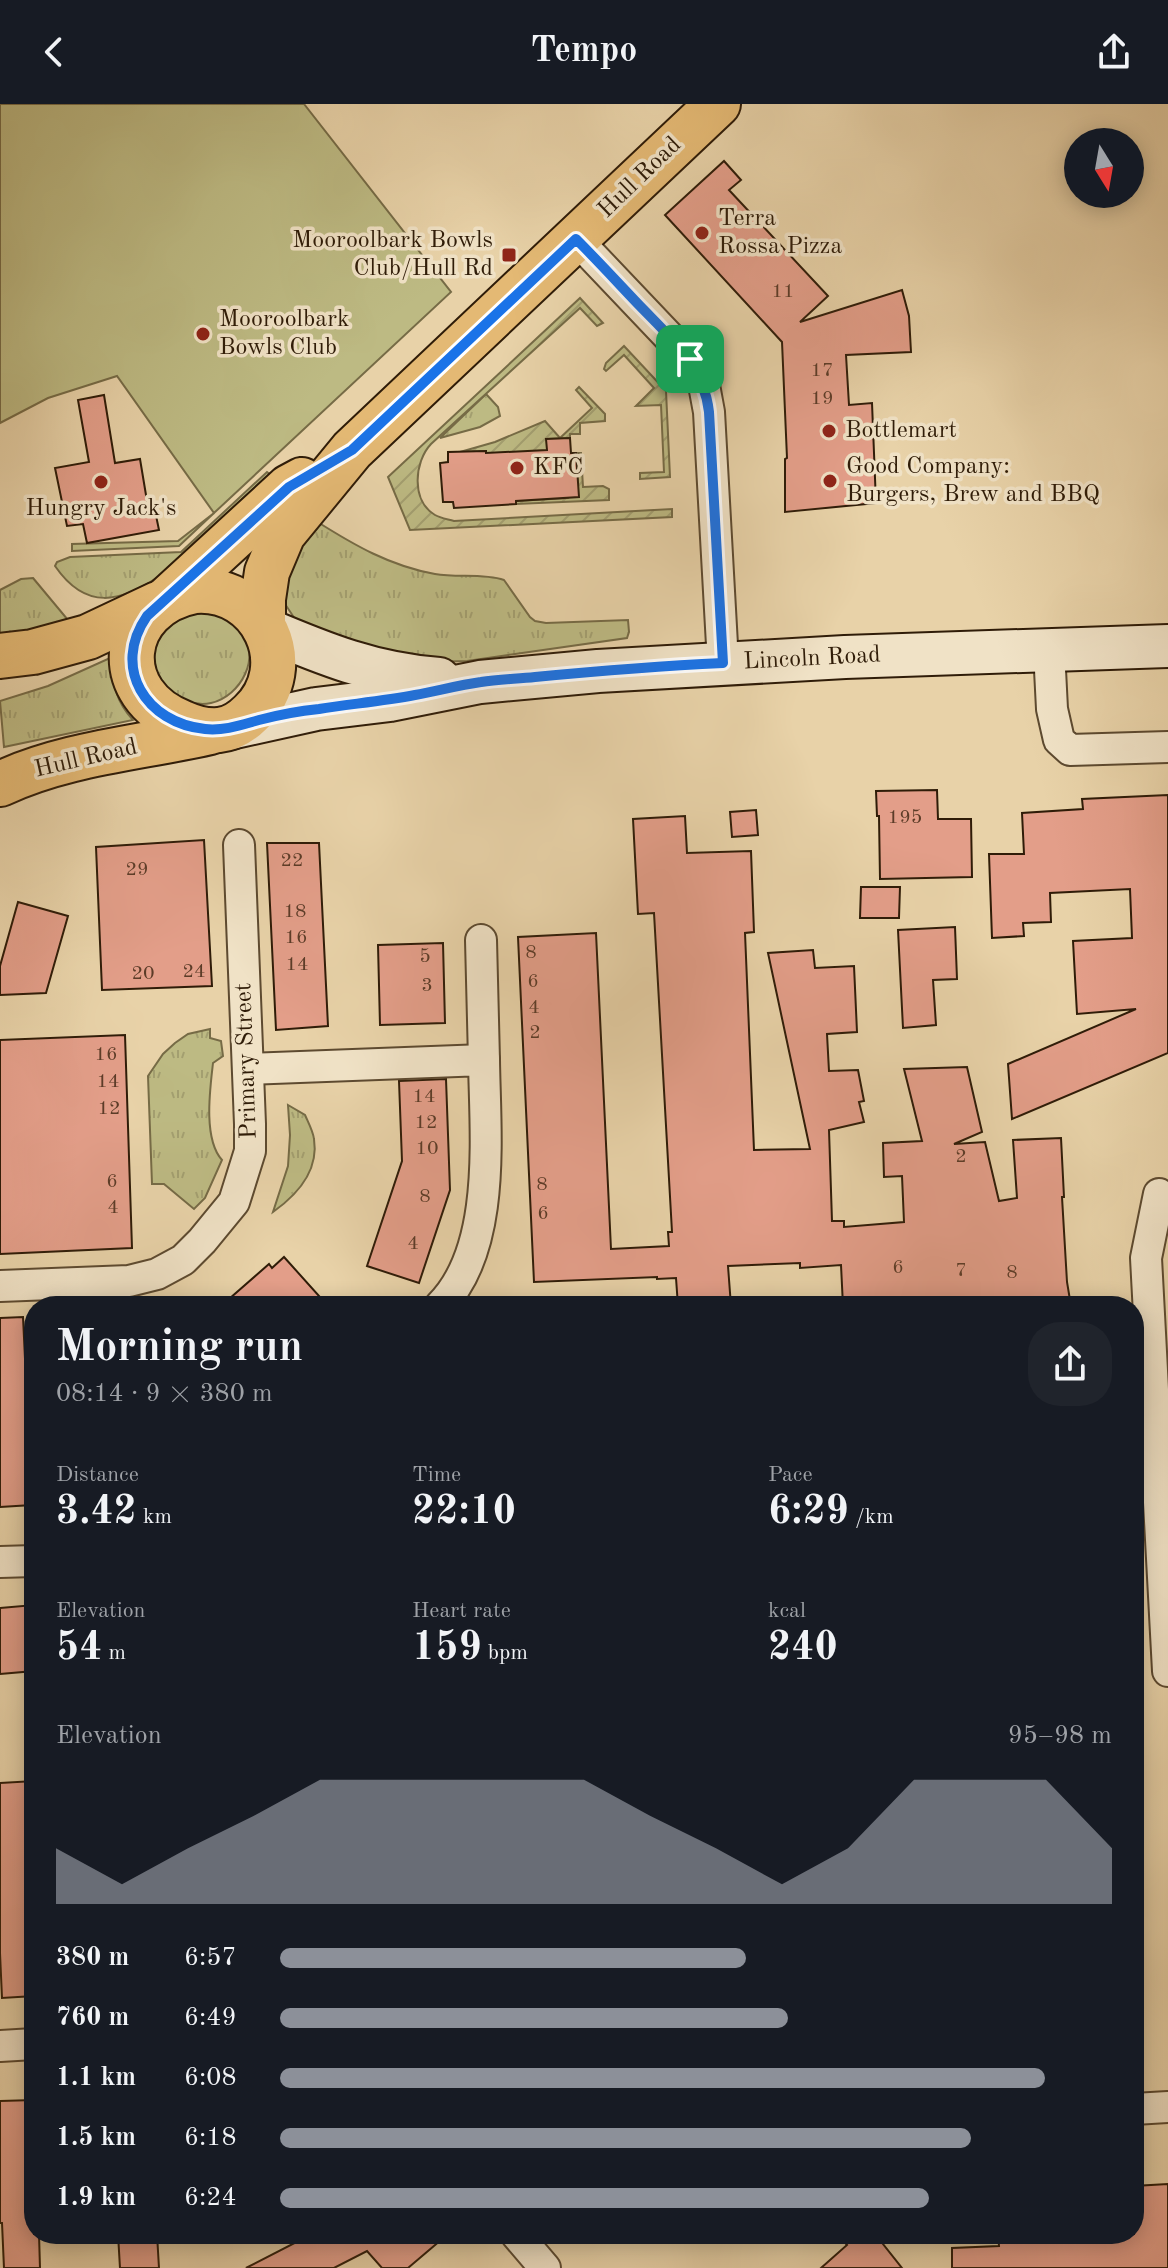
<!DOCTYPE html>
<html lang="en">
<head>
<meta charset="utf-8">
<style>
  :root { --surface:#171b24; --page:#20242c; --text:#f1f3f6; --muted:#9ea1a6; --accent:#8c9099 }
  body { margin:0; font-family:"Old Standard TT",serif; background:var(--page); color:var(--text); height:100vh; display:flex; flex-direction:column; font-size:30px; white-space:nowrap }
  * { box-sizing:border-box; margin:0 }
  p { font-size:26px; color:var(--muted) }
  .icon { flex:none; width:44px; height:44px; fill:none; stroke:currentColor; stroke-width:2; stroke-linecap:round; stroke-linejoin:round }
  .map { position:relative; flex:1; overflow:hidden }
  .panel { position:absolute; left:24px; top:1192px; width:1120px; height:948px; display:flex; flex-direction:column; background:var(--surface); border-radius:32px; box-shadow:0 4px 20px #0003 }
  .panel>* { flex:none }
  .needle { width:52px; rotate:169deg }
  .tools { position:absolute; left:1064px; top:24px; display:grid; gap:16px }
  .tools a { display:grid; place-items:center; width:80px; height:80px; border-radius:50%; background:var(--surface); box-shadow:0 4px 20px #0003; font-size:40px }
  .pin { position:absolute; display:grid; place-items:center; width:68px; height:68px; color:#fff; margin:-34px; border-radius:16px; box-shadow:0 4px 12px #0006 }
  .round { display:grid; place-items:center; flex:none; width:84px; height:84px; border-radius:32px; background:var(--page) }
  .overview { display:flex; align-items:center; justify-content:space-between; height:136px; padding:0 32px }
  h1 { font-size:44px; font-weight:700; line-height:60px }
  .metrics { display:grid; grid-template-columns:repeat(3,1fr); gap:12px; height:136px; padding:8px 32px }
  .metrics div { display:grid; align-content:center }
  .metrics b { font-size:40px; font-weight:700 }
  .metrics small { font-size:22px; font-weight:400 }
  .metrics p { font-size:22px }
  .chart { height:224px; padding:16px 32px }
  .chart p { display:flex; justify-content:space-between }
  .chart svg { width:100%; height:144px; margin-top:8px; fill:var(--accent); opacity:.7 }
  ul { padding:0 32px; list-style:none; font-size:26px }
  li { display:grid; grid-template-columns:128px 96px 1fr; align-items:center; height:60px }
  li i { height:20px; border-radius:10px; background:var(--accent) }
  header { display:flex; justify-content:space-between; align-items:center; height:104px; padding:0 32px; background:var(--surface); font-size:36px; font-weight:700 }
  .map>svg:first-child { display:block }
  .grass { fill:url(#grass-tufts); stroke:#766b46; stroke-width:2 }
  .garden { fill:url(#garden-furrows); stroke:#766b46; stroke-width:2 }
  .pitch { fill:#bdba83; stroke:#766b46; stroke-width:2 }
  .building { fill:#e39e89; stroke:#2f1c08; stroke-width:2 }
  .lines { fill:none; stroke-linecap:round; stroke-linejoin:round }
  .street-casing { stroke:#5d4a30; stroke-width:34 }
  .secondary-casing { stroke:#2f1c08; stroke-width:46 }
  .primary-casing { stroke:#2f1c08; stroke-width:48 }
  .street { stroke:#f0e2c6; stroke-width:30 }
  .secondary { stroke:#f0e2c6; stroke-width:42 }
  .primary { stroke:#e4b974; stroke-width:44 }
  .route-casing { stroke:#fff; stroke-width:16 }
  .route { stroke:#1a73e8; stroke-width:10 }
  .poi-dot { fill:#8f2418; stroke:#f0e2c6; stroke-width:3 }
  .labels { text-anchor:middle; dominant-baseline:central; stroke-width:7; stroke-linejoin:round; paint-order:stroke }
  .number-label { font-size:20px; fill:#5c3c28 }
  .street-label { font-size:24px; fill:#2f1c08; stroke:#f0e2c6 }
  .poi-label { font-size:24px; fill:#2f1c08; stroke:#f0e2c6; text-anchor:start }
</style>
</head>
<body>
<header><svg class="icon" aria-label="back" viewBox="0 0 24 24"><path d="M15 5l-7 7 7 7"/></svg>Tempo<svg class="icon" aria-label="share" viewBox="0 0 24 24"><path d="M12 15V3M7 8l5-5 5 5M5 13v7h14v-7"/></svg></header>
<div class="map">
<svg width="1168" height="2164" viewBox="0 0 1168 2164">
  <defs>
    <pattern id="grass-tufts" width="24" height="20" patternUnits="userSpaceOnUse" patternTransform="scale(2)"><rect width="24" height="20" fill="#bdba83"/><path d="M3 7l-1-3M5 7V3M7 7l1-3M15 17l-1-3M17 17v-4M19 17l1-3" fill="none" stroke="#a39f70"/></pattern>
    <pattern id="garden-furrows" width="10" height="10" patternUnits="userSpaceOnUse" patternTransform="scale(2)"><rect width="10" height="10" fill="#bdba83"/><path d="M-1 1l2-2M0 10L10 0M9 11l2-2" fill="none" stroke="#a39f70"/></pattern>
  </defs>
  <rect width="100%" height="100%" fill="#e8d2a8"/>
  <filter id="stains"><feTurbulence type="fractalNoise" baseFrequency=".0025" numOctaves="4"/><feColorMatrix values="0 0 0 0 .2 0 0 0 0 .09 0 0 0 0 .02 0 0 0 .5 -.17"/></filter>
  <radialGradient id="worn" r=".72"><stop offset=".6" stop-color="#630" stop-opacity="0"/><stop offset="1" stop-color="#630" stop-opacity=".3"/></radialGradient>
  <!-- grass -->
  <g class="grass">
    <polygon points="486,290 498,303 500,312 480,323 440,334"/>
    <path d="M267,368L276,375L161,471C120,499 86,507 55,462L57,458L70,453L181,448Z"/>
    <polygon points="214,409 179,442 72,447 72,440 178,437"/>
    <path d="M316,417C354,441 390,462 435,470C457,474 483,469 504,476L530,513L535,517L546,519L628,516L629,528L627,534L467,557L430,558L393,555L295,515L285,500L282,467Z"/>
    <polygon points="33,474 68,516 67,519 0,532 0,486 21,475"/>
    <path d="M217,507C225,512 236,519 241,526C262,553 241,592 211,599C179,606 142,571 155,538C158,529 167,520 173,513Z"/>
    <path d="M110,554C112,578 116,598 133,616L4,643L0,597L48,582Z"/>
    <path d="M210,925V934L221,937L223,952L213,959C210,985 203,1035 222,1056L205,1094L194,1105L164,1080H152L148,972L163,950L175,939L188,930Z"/>
    <path d="M288,1001L305,1011C308,1018 313,1027 314,1035C319,1067 297,1091 273,1108L288,1062L290,1031Z"/>
  </g>
  <!-- garden -->
  <g class="garden">
    <path d="M580,194L603,219L597,222L580,204L431,340C414,358 411,397 435,411C440,414 447,415 454,417L672,405V413L410,426L388,373Z"/>
    <polygon points="624,242 666,287 670,373 640,375 640,369 664,368 661,301 636,302 654,284 624,251 606,267 604,265 606,259"/>
    <polygon points="579,283 605,310 605,317 580,319 580,330 570,330 570,334 547,335 547,350 486,349 485,347 460,348 495,338 545,317 560,334 592,304 576,286"/>
    <polygon points="576,349 581,349 583,383 603,382 609,385 609,396 516,400 516,397 568,394 578,386"/>
  </g>
  <!-- pitch -->
  <polygon class="pitch" points="0,0 304,0 451,188 214,409 117,272 48,294 0,319"/>
  <!-- building -->
  <g class="building">
    <polygon points="724,57 741,76 729,86 828,192 800,218 902,186 909,212 911,248 846,251 849,301 872,299 876,399 785,408 785,355 787,354 782,238 665,111"/>
    <polygon points="104,291 115,359 140,355 148,403 154,402 159,426 87,439 83,420 67,422 55,364 89,358 78,296"/>
    <polygon points="570,334 571,349 576,349 579,393 516,397 516,400 454,404 453,398 443,398 440,359 448,358 448,348 486,347 486,349 547,346 546,335"/>
    <polygon points="937,686 938,715 971,715 972,773 880,775 879,712 877,712 876,687"/>
    <polygon points="1168,691 1168,949 1012,1015 1008,960 1136,905 1077,910 1073,837 1132,834 1130,785 1050,789 1051,818 1023,819 1024,832 992,834 989,750 1024,750 1022,709 1083,705 1082,695"/>
    <polygon points="756,706 758,731 732,733 730,708"/>
    <polygon points="685,712 687,749 751,747 754,828 745,829 754,1046 810,1045 768,849 813,846 815,864 854,862 857,928 827,930 829,967 858,966 864,997 859,998 864,1018 829,1026 832,1117 844,1117 844,1123 904,1118 902,1072 884,1073 883,1039 922,1037 904,965 967,963 982,1028 954,1040 985,1038 999,1097 1017,1094 1013,1036 1061,1034 1064,1093 1062,1093 1067,1178 1071,1202 843,1202 841,1161 800,1164 800,1159 728,1162 731,1202 678,1202 676,1174 657,1175 657,1173 534,1178 518,833 596,829 611,1145 669,1142 668,1128 672,1128 654,809 638,810 633,715"/>
    <polygon points="204,736 212,882 102,886 96,743"/>
    <polygon points="267,739 319,739 328,922 276,926"/>
    <polygon points="861,783 900,783 899,814 860,814"/>
    <polygon points="18,798 68,812 46,889 0,891 0,862"/>
    <polygon points="955,823 957,875 933,876 936,921 903,924 898,826"/>
    <polygon points="443,839 445,919 380,921 378,841"/>
    <polygon points="125,931 132,1144 0,1150 0,936"/>
    <polygon points="446,975 450,1086 419,1179 367,1162 402,1057 399,977"/>
    <polygon points="284,1153 328,1202 221,1202 269,1160 272,1164"/>
    <polygon points="23,1213 32,1401 0,1403 0,1214"/>
    <polygon points="34,1501 34,1567 0,1570 0,1504"/>
    <polygon points="34,1677 34,1892 2,1894 0,1849 0,1679"/>
    <polygon points="34,1996 34,2130 39,2130 40,2164 4,2164 2,2119 0,2119 0,1997"/>
    <polygon points="1168,2080 1168,2164 952,2164 952,2144 999,2142 998,2130 1134,2130 1134,2082"/>
    <polygon points="118,2130 157,2130 159,2164 120,2164"/>
    <polygon points="312,2130 448,2130 408,2164 382,2164 367,2147 334,2164 246,2164"/>
    <polygon points="838,2130 875,2130 902,2164 821,2164 847,2141"/>
  </g>
  <g class="lines">
    <defs>
      <g id="street">
        <polyline points="576,135 690,255 704,281 709,308 723,559"/>
        <polyline points="1049,546 1052,605 1059,636 1070,646 1168,643"/>
        <polyline points="481,836 484,956"/>
        <path d="M248,965L484,956C485,1031 497,1145 440,1202"/>
        <polyline points="1159,1090 1146,1154 1168,1567"/>
        <polyline points="0,1182 129,1177 157,1170 183,1156 202,1137 234,1098 250,1047 250,1020 239,741"/>
        <polyline points="0,1458 34,1457"/>
        <polyline points="0,1942 34,1940"/>
        <polyline points="1134,2005 1168,2003"/>
        <polyline points="516,2130 545,2164"/>
      </g>
      <g id="secondary">
        <path d="M265,525C324,550 373,570 439,575"/>
        <polyline points="230,624 316,605 390,596 480,578 598,567 845,553 1168,542"/>
      </g>
      <g id="primary">
        <path d="M195,487C262,482 300,562 251,609C242,618 231,625 219,626C206,627 194,624 183,619C109,591 117,502 195,487Z"/>
        <polyline points="166,496 289,383 302,376"/>
        <polyline points="263,521 263,495 267,468 283,430 352,346 718,0"/>
        <polyline points="0,552 33,548 88,533 158,500"/>
        <path d="M0,680C66,649 140,644 210,628"/>
      </g>
    </defs>
    <!-- street casing -->
    <use href="#street" class="street-casing"/>
    <!-- secondary casing -->
    <use href="#secondary" class="secondary-casing"/>
    <!-- primary casing -->
    <use href="#primary" class="primary-casing"/>
    <!-- street -->
    <use href="#street" class="street"/>
    <!-- secondary -->
    <use href="#secondary" class="secondary"/>
    <!-- primary -->
    <use href="#primary" class="primary"/>
  </g>
  <g class="lines">
    <defs>
      <path id="route" d="M576,135C598,157 619,180 640,202C671,234 704,262 709,308L723,559C660,562 598,567 535,573C517,575 499,575 481,578C459,581 437,587 415,591C383,597 351,600 319,605C299,607 278,611 259,616C241,621 224,627 205,625C146,619 111,564 147,512L289,383L352,346Z"/>
    </defs>
    <!-- route casing -->
    <use href="#route" class="route-casing"/>
    <!-- route -->
    <use href="#route" class="route"/>
  </g>
  <!-- markers -->
  <g class="poi-dot">
    <circle cx="702" cy="129" r="8"/>
    <rect x="501" y="143" width="16" height="16" rx="4"/>
    <circle cx="203" cy="230" r="8"/>
    <circle cx="829" cy="327" r="8"/>
    <circle cx="517" cy="364" r="8"/>
    <circle cx="830" cy="377" r="8"/>
    <circle cx="101" cy="378" r="8"/>
  </g>
  <g class="labels">
    <!-- number labels -->
    <g class="number-label">
      <text x="783" y="188">11</text>
      <text x="822" y="267">17</text>
      <text x="822" y="295">19</text>
      <text x="905" y="714">195</text>
      <text x="292" y="757">22</text>
      <text x="137" y="766">29</text>
      <text x="295" y="808">18</text>
      <text x="296" y="834">16</text>
      <text x="531" y="849">8</text>
      <text x="425" y="853">5</text>
      <text x="297" y="861">14</text>
      <text x="194" y="868">24</text>
      <text x="143" y="870">20</text>
      <text x="533" y="878">6</text>
      <text x="427" y="882">3</text>
      <text x="534" y="904">4</text>
      <text x="535" y="929">2</text>
      <text x="106" y="951">16</text>
      <text x="108" y="978">14</text>
      <text x="424" y="993">14</text>
      <text x="109" y="1005">12</text>
      <text x="426" y="1019">12</text>
      <text x="427" y="1045">10</text>
      <text x="961" y="1053">2</text>
      <text x="112" y="1078">6</text>
      <text x="542" y="1081">8</text>
      <text x="425" y="1093">8</text>
      <text x="113" y="1104">4</text>
      <text x="543" y="1110">6</text>
      <text x="413" y="1140">4</text>
      <text x="898" y="1164">6</text>
      <text x="961" y="1167">7</text>
      <text x="1012" y="1169">8</text>
    </g>
    <!-- street labels -->
    <g class="street-label">
      <text transform="translate(640 74) rotate(-44)">Hull Road</text>
      <text transform="translate(812 555) rotate(-3)">Lincoln Road</text>
      <text transform="translate(86 655) rotate(-13)">Hull Road</text>
      <text transform="translate(247 957) rotate(-92)">Primary Street</text>
    </g>
    <!-- poi labels -->
    <g class="poi-label">
      <text x="718" y="115">Terra<tspan x="718" dy="28">Rossa Pizza</tspan></text>
      <text x="493" y="137" text-anchor="end">Mooroolbark Bowls<tspan x="493" dy="28">Club/Hull Rd</tspan></text>
      <text x="219" y="216">Mooroolbark<tspan x="219" dy="28">Bowls Club</tspan></text>
      <text x="845" y="327">Bottlemart</text>
      <text x="846" y="363">Good Company:<tspan x="846" dy="28">Burgers, Brew and BBQ</tspan></text>
      <text x="533" y="364">KFC</text>
      <text x="101" y="405" text-anchor="middle">Hungry Jack's</text>
    </g>
  </g>
  <rect width="100%" height="100%" filter="url(#stains)"/>
  <rect width="100%" height="100%" fill="url(#worn)"/>
</svg>
<div class="tools">
<a><svg class="needle" viewBox="-14 -14 28 28"><path d="M0-13l5 13h-10z" fill="#e53935"/><path d="M0 13l5-13h-10z" fill="#9ea1a6"/></svg></a>
</div>
<div class="pin" style="left:690px;top:255px;background:#1e9e55"><svg class="icon" aria-label="arrive" viewBox="0 0 24 24"><path d="M6 21V4h12l-3 4 3 4H6"/></svg></div>
<section class="panel">
<div class="overview"><div><h1>Morning run</h1><p>08:14 · 9 × 380 m</p></div><a class="round"><svg class="icon" aria-label="share" viewBox="0 0 24 24"><path d="M12 15V3M7 8l5-5 5 5M5 13v7h14v-7"/></svg></a></div>
<div class="metrics">
<div><p>Distance</p><b>3.42<small> km</small></b></div>
<div><p>Time</p><b>22:10</b></div>
<div><p>Pace</p><b>6:29<small> /km</small></b></div>
</div>
<div class="metrics">
<div><p>Elevation</p><b>54<small> m</small></b></div>
<div><p>Heart rate</p><b>159<small> bpm</small></b></div>
<div><p>kcal</p><b>240</b></div>
</div>
<div class="chart"><p><span>Elevation</span>95–98 m</p>
<svg viewBox="0 0 160 44" preserveAspectRatio="none"><path d="M0 44V27L10 38L20 27L30 17L40 6L50 6L60 6L70 6L80 6L90 17L100 27L110 38L120 27L130 6L140 6L150 6L160 27V44z"/></svg>
</div>
<ul>
<li><b>380 m</b>6:57<i style="width:56%"></i></li>
<li><b>760 m</b>6:49<i style="width:61%"></i></li>
<li><b>1.1 km</b>6:08<i style="width:92%"></i></li>
<li><b>1.5 km</b>6:18<i style="width:83%"></i></li>
<li><b>1.9 km</b>6:24<i style="width:78%"></i></li>
</ul>
</section>
</div>
</body>
</html>
